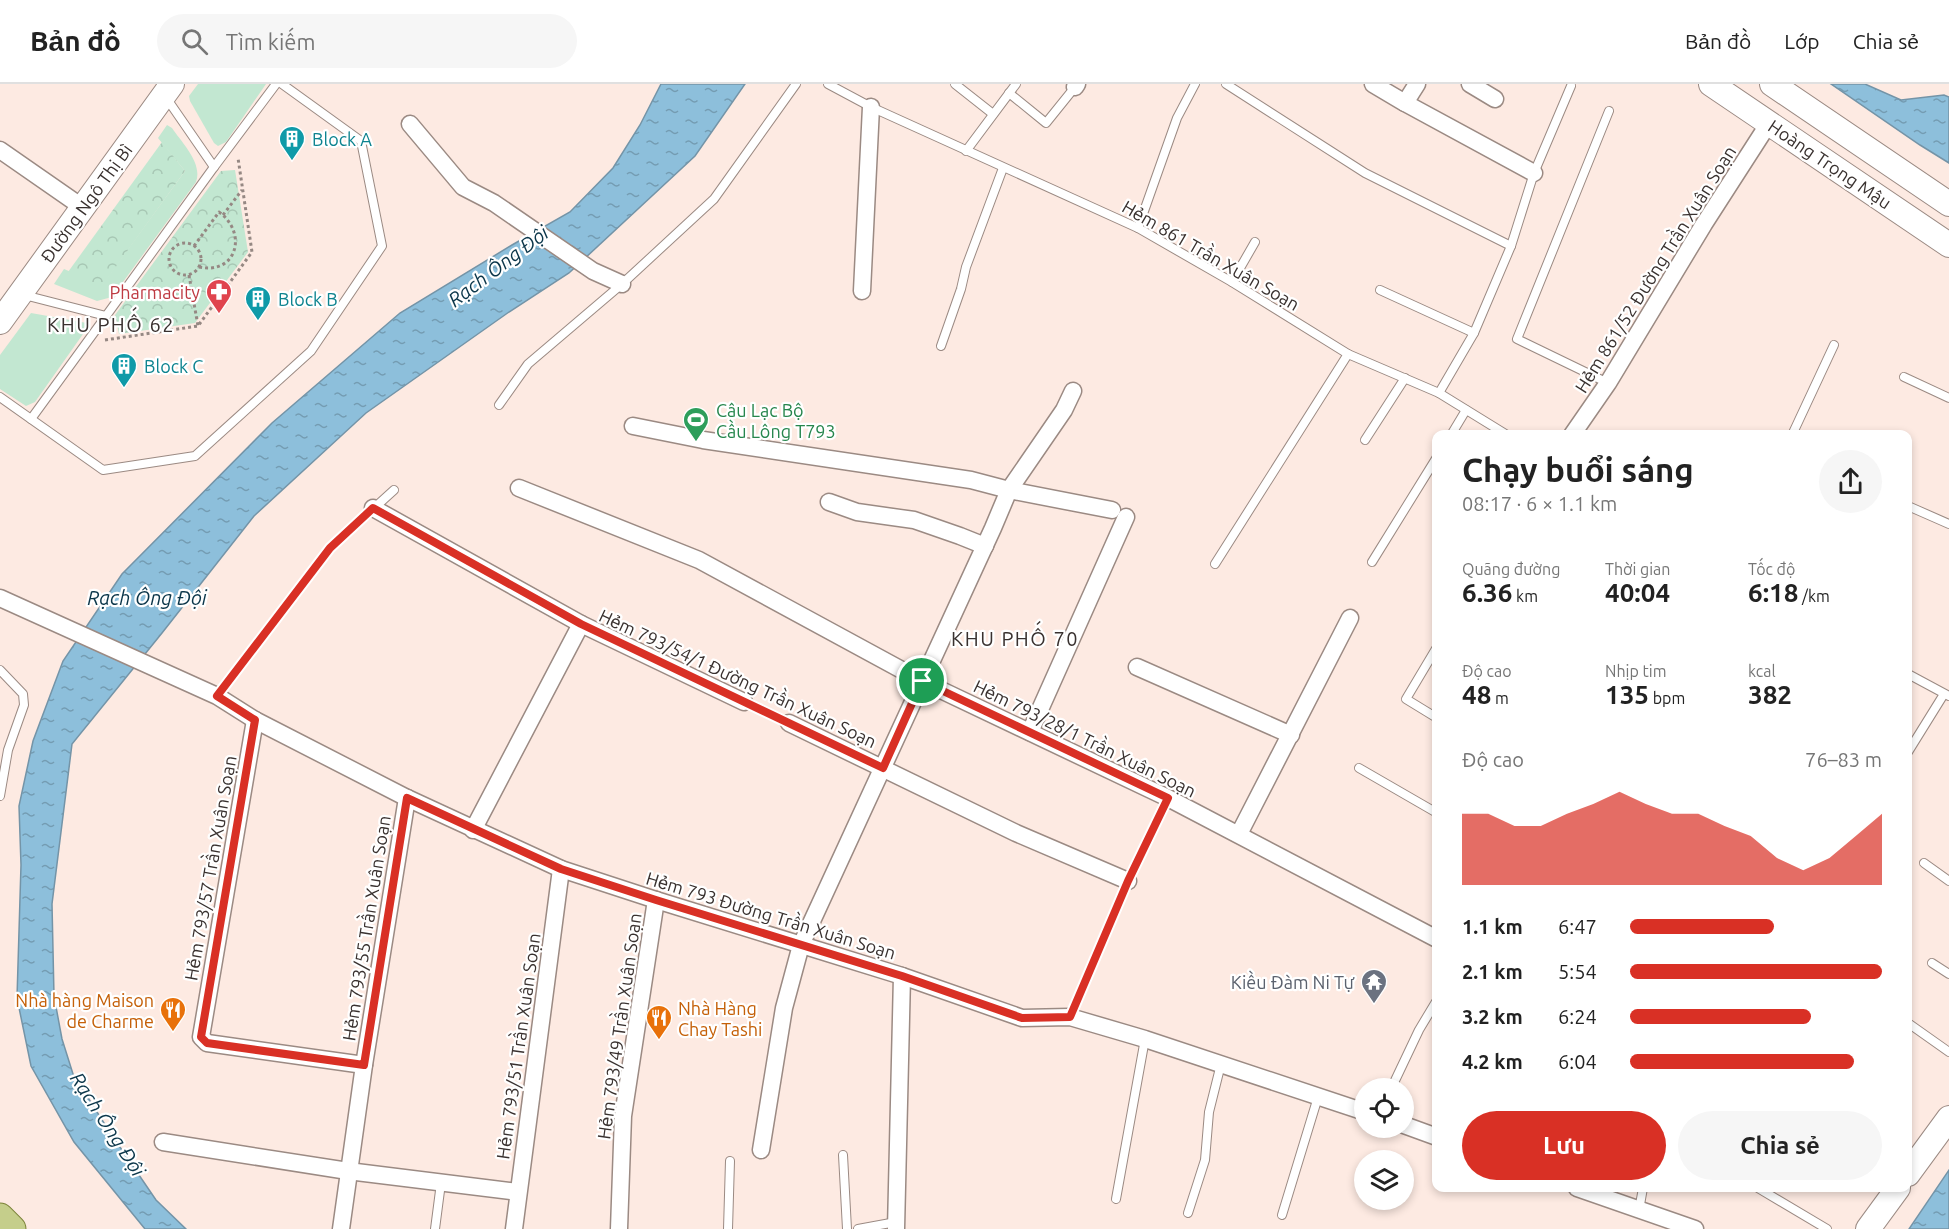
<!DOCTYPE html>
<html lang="vi">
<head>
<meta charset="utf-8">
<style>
  :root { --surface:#fff; --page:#f6f6f6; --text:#222; --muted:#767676; --line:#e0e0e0; --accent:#d93025 }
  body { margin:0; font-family:Ubuntu,sans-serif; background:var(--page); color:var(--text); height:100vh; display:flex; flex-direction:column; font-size:22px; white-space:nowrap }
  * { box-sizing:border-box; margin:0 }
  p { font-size:20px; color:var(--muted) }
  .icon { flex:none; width:33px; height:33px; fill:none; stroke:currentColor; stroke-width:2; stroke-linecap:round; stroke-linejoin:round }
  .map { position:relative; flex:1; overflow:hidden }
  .details { position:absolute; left:1432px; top:346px; width:480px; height:762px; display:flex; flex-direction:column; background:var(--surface); border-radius:12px; box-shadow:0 3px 9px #0003 }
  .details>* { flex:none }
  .controls { position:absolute; left:1354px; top:994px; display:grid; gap:12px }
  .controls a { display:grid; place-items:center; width:60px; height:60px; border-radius:50%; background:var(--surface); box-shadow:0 3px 9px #0003; font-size:30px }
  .pin { position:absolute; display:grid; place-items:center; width:51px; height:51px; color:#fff; margin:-26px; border:3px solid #fff; border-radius:50%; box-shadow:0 2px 6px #0007 }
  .round { display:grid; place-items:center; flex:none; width:63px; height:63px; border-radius:32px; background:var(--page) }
  .headline { display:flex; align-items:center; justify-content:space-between; height:102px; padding:0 30px }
  h1 { font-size:33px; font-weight:600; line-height:45px }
  .metrics { display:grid; grid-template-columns:repeat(3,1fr); gap:9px; height:102px; padding:6px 30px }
  .metrics div { display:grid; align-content:center }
  .metrics b { font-size:26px; font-weight:600 }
  .metrics small { font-size:16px; font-weight:400 }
  .metrics p { font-size:16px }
  .chart { height:168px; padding:12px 30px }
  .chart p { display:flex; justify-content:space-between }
  .chart svg { width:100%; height:108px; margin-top:6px; fill:var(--accent); opacity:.7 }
  .cta { display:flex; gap:12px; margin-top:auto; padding:12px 30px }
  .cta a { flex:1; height:69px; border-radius:36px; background:var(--accent); color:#fff; font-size:24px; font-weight:600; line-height:69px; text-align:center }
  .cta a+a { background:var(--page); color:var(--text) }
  ul { padding:0 30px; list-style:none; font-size:20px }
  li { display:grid; grid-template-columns:96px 72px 1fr; align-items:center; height:45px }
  li i { height:15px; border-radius:8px; background:var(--accent) }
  header { display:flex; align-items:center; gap:36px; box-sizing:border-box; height:84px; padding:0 30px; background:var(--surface); border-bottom:2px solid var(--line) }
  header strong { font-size:28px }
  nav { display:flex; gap:33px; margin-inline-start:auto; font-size:21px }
  .search { width:420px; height:54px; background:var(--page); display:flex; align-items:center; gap:15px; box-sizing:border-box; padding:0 21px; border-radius:33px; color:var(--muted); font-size:22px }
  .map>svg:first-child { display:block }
  .grass { fill:#c2e7d1 }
  .park { fill:url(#park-crowns) }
  .water { fill:url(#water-ripples); stroke:#7494a7; stroke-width:1.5 }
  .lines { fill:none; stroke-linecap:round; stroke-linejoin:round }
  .lane-casing { stroke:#9b8a83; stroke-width:10 }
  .street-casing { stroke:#9b8a83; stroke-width:19 }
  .secondary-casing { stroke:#9b8a83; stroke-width:26 }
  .primary-casing { stroke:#7b8239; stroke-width:29 }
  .path { stroke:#958883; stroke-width:3; stroke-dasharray:3 3; stroke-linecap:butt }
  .lane { stroke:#fff; stroke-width:8 }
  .street { stroke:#fff; stroke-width:16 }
  .secondary { stroke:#fff; stroke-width:24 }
  .primary { stroke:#c5ce8b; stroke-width:27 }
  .route-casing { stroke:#fff; stroke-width:12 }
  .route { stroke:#d93025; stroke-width:8 }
  .labels { text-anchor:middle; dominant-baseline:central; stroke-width:4.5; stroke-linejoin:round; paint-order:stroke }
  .culture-label { font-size:18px; fill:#0d838f; stroke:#fff; text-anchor:start }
  .street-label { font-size:18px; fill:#39312f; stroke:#fff }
  .health-label { font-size:18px; fill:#be3a42; stroke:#fff; text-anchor:end }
  .leisure-label { font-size:18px; fill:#27864d; stroke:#fff; text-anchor:start }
  .worship-label { font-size:18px; fill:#5b616d; stroke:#fff; text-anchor:end }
  .food-label { font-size:18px; fill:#c56008; stroke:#fff; text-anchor:end }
  .water-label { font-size:20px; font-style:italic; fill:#0b364a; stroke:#fff }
  .neighbourhood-label { font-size:20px; letter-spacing:1.5px; fill:#39312f; stroke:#fff }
</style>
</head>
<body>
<header>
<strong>Bản đồ</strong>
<div class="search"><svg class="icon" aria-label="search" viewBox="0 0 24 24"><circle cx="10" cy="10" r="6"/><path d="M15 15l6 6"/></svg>Tìm kiếm</div>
<nav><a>Bản đồ</a><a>Lớp</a><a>Chia sẻ</a></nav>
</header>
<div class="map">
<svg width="1949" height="1145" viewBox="0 0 1949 1145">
  <defs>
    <pattern id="park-crowns" width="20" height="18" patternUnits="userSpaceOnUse" patternTransform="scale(1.5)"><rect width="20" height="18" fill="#c2e7d1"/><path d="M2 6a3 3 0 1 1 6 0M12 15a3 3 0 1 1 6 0" fill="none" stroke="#a7c7b4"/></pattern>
    <pattern id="water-ripples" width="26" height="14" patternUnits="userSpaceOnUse" patternTransform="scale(1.5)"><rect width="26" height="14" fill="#8dbfdb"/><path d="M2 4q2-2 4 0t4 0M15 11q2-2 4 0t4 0" fill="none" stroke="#749cb2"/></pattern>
  </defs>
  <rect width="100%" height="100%" fill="#fdeae2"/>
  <!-- grass -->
  <g class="grass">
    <polygon points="198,0 266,0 226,58 218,62 214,59 190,17 189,12"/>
    <path d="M167,41L172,44C182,59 203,79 196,98L112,213L97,217L54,200L64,185L102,201L185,87L158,54Z"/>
    <polygon points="31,229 87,239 88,243 35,318 26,322 0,305 0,271"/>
  </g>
  <!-- park -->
  <g class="park">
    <polygon points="162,58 185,87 102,202 68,188"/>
    <polygon points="235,86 248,168 195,239 119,250 115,231 221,87"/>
  </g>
  <!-- water -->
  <g class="water">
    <polygon points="661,0 745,0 695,72 569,189 509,228 366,329 254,432 162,549 72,660 52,820 54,912 62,955 73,990 109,1047 156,1116 186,1145 145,1145 74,1058 31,982 17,914 21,781 19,722 33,657 63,577 122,490 272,339 400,229 512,161 570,128 613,84 640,41"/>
    <polygon points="1831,0 1865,0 1901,16 1944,11 1949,13 1949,79 1920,61"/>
    <polygon points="1949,1086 1949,1145 1909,1145"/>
  </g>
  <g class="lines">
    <defs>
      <g id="lane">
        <polyline points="828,0 871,23 1138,144 1232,198 1348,270 1439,309 1507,351"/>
        <polyline points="955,0 993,30"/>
        <polyline points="1226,0 1365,89 1511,162"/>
        <polyline points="1009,9 1046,39 1075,3"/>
        <polyline points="966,67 1016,0"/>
        <polyline points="214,83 276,0"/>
        <polyline points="1138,144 1177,34 1195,0"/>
        <polyline points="1232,198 1255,158"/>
        <polyline points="1380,206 1474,249"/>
        <polyline points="24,211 106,232 214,83 165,12"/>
        <polyline points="941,262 961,205 966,183 1003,84"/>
        <polyline points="1904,293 1949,314"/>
        <polyline points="1608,299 1517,255 1609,27"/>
        <polyline points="1439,309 1474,249 1511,162 1534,89 1571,2"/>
        <polyline points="0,313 103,386 195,372 311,267 382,162 361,57 282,0"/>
        <polyline points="499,321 528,280 622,200 714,115 796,0"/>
        <polyline points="31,335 106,232"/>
        <polyline points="1451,351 1466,326"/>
        <polyline points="1792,351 1834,261"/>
        <polyline points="1365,356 1405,294"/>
        <polyline points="1908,422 1949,440"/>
        <polyline points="1372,478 1437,373"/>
        <polyline points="1215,480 1348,270"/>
        <polyline points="1437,563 1406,615 1437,634"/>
        <polyline points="0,586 23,610 24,621 8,666 0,712"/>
        <polyline points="1908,590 1949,612"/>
        <polyline points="217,612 330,464 394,406"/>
        <polyline points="744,618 789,639"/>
        <polyline points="1908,668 1944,610"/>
        <polyline points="1359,684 1437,729"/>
        <polyline points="1924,779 1949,797"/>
        <polyline points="1932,879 1949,890"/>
        <polyline points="1070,933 1128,797 1168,714"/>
        <polyline points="1908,939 1949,968"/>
        <polyline points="1391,1005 1419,946 1437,916"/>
        <polyline points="843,1071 847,1145"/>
        <polyline points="1758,1104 1827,1145"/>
        <polyline points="1116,1115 1145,955"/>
        <polyline points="1639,1126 1643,1104"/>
        <polyline points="1188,1129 1205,1076 1209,1028 1221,980"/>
        <polyline points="1282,1131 1318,1013"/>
        <polyline points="435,1145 441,1099"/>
        <polyline points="728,1145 730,1077"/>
        <polyline points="858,1145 896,1138"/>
      </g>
      <g id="street">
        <polyline points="1373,0 1405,19 1534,89"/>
        <polyline points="1470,0 1495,15"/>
        <polyline points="1075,3 1077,0"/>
        <polyline points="1405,19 1417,0"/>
        <polyline points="410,40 463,103 494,119 593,187 622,200"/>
        <polyline points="0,66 82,123"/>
        <polyline points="862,207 871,23"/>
        <polyline points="633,342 703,356 971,396 1009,406 1112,426"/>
        <polyline points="1572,351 1608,299 1704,140 1769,39"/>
        <polyline points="519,404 699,476 922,597 1168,714 1437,855"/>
        <polyline points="829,418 857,428 914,436 960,452 985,462"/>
        <polyline points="373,424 581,540 744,618"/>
        <polyline points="0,514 217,612 255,636 407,714 561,785 656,816 902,892 1022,934 1070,933 1145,955 1365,1028"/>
        <polyline points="1137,583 1291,651"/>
        <polyline points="255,636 201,953 207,959 364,981"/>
        <polyline points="789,639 1016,749 1128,797"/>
        <polyline points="1030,648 1126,433"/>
        <polyline points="473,746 581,540"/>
        <polyline points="1239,750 1350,534"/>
        <polyline points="1404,1041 1437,1053"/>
        <polyline points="163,1058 348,1087 518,1108"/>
        <polyline points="761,1066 784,924 801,861 993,444 1009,406 1064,326 1073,307"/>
        <polyline points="1577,1104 1695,1145"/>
        <polyline points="341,1145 364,981 407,714"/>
        <polyline points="514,1145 561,785"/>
        <polyline points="619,1145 623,1032 656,816"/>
        <polyline points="896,1145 902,892"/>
      </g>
      <g id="secondary">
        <polyline points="1711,0 1949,161"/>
        <polyline points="1772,0 1949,120"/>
        <polyline points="0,238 172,0"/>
        <polyline points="1908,1090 1949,1034"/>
        <polyline points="1868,1145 1898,1104"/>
      </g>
      <polyline id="primary" points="0,1133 12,1145"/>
    </defs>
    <!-- lane casing -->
    <use href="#lane" class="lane-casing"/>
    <!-- street casing -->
    <use href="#street" class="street-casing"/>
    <!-- secondary casing -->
    <use href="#secondary" class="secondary-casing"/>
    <!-- primary casing -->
    <use href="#primary" class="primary-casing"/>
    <!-- path -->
    <g class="path">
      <polyline points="223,131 242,106"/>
      <circle cx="185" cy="175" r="16"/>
      <path d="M194,162L219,128C248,149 237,191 199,183"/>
      <polyline points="189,191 198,242"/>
      <polyline points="105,256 198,242 252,168 238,74"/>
    </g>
    <!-- lane -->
    <use href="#lane" class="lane"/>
    <!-- street -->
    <use href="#street" class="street"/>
    <!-- secondary -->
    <use href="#secondary" class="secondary"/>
    <!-- primary -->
    <use href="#primary" class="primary"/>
  </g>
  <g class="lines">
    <defs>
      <polygon id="route" points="373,424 581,540 883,684 922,597 1168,714 1128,797 1070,933 1022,934 902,892 656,816 561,785 407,714 364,981 207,959 201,953 255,636 217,612 330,464"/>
    </defs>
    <!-- route casing -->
    <use href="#route" class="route-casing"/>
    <!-- route -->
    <use href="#route" class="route"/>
  </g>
  <!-- icons -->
  <defs>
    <symbol id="building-pin" viewBox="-11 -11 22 30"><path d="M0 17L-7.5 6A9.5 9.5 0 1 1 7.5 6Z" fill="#0f9aa8" stroke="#fff"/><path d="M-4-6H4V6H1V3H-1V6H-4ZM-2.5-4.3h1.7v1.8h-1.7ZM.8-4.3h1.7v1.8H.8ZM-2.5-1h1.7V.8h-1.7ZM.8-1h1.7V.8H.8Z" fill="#fff"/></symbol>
    <symbol id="pharmacy-pin" viewBox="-11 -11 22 30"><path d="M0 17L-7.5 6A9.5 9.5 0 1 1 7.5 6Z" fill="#e0444e" stroke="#fff"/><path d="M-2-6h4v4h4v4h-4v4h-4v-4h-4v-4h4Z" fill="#fff"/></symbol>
    <symbol id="stadium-pin" viewBox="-11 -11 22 30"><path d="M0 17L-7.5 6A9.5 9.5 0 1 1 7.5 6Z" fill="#2e9e5b" stroke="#fff"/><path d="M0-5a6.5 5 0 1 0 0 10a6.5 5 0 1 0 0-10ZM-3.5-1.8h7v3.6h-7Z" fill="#fff"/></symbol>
    <symbol id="temple-pin" viewBox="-11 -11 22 30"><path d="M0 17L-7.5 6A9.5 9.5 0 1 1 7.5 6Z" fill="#6b7280" stroke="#fff"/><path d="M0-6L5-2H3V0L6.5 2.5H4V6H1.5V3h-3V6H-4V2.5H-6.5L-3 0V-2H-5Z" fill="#fff"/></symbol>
    <symbol id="restaurant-pin" viewBox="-11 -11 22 30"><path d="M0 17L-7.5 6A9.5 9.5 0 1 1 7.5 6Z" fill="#e8710a" stroke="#fff"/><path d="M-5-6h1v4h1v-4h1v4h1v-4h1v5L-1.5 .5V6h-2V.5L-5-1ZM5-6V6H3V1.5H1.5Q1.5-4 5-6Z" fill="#fff"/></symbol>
  </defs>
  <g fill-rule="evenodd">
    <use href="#building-pin" x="277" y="40" width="30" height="40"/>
    <use href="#pharmacy-pin" x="204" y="193" width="30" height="40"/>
    <use href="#building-pin" x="243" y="200" width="30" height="40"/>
    <use href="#building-pin" x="109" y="267" width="30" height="40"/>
    <use href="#stadium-pin" x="681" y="321" width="30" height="40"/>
    <use href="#temple-pin" x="1359" y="883" width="30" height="40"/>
    <use href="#restaurant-pin" x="158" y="911" width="30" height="40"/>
    <use href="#restaurant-pin" x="644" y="919" width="30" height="40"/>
  </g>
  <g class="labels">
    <!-- culture labels -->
    <g class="culture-label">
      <text x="312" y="55">Block A</text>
      <text x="278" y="215">Block B</text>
      <text x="144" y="282">Block C</text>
    </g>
    <!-- street labels -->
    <g class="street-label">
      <text transform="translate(1830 80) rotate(34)">Hoàng Trọng Mậu</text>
      <text transform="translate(86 119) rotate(-54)">Đường Ngô Thị Bì</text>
      <text transform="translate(1211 171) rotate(30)">Hẻm 861 Trần Xuân Soạn</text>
      <text transform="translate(1655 185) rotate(-58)">Hẻm 861/52 Đường Trần Xuân Soạn</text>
      <text transform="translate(738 594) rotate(25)">Hẻm 793/54/1 Đường Trần Xuân Soạn</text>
      <text transform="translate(1085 654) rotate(26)">Hẻm 793/28/1 Trần Xuân Soạn</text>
      <text transform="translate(210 784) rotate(-80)">Hẻm 793/57 Trần Xuân Soạn</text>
      <text transform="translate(771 831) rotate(17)">Hẻm 793 Đường Trần Xuân Soạn</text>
      <text transform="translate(366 844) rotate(-81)">Hẻm 793/55 Trần Xuân Soạn</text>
      <text transform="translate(619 942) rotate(-82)">Hẻm 793/49 Trần Xuân Soạn</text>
      <text transform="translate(518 962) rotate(-82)">Hẻm 793/51 Trần Xuân Soạn</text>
    </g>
    <!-- health labels -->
    <g class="health-label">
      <text x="200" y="208">Pharmacity</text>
    </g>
    <!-- leisure labels -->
    <g class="leisure-label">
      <text x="716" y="326">Câu Lạc Bộ<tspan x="716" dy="21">Cầu Lông T793</tspan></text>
    </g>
    <!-- worship labels -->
    <g class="worship-label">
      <text x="1354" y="898">Kiều Đàm Ni Tự</text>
    </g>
    <!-- food labels -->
    <g class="food-label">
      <text x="154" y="916">Nhà hàng Maison<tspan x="154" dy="21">de Charme</tspan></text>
      <text x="678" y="924" text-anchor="start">Nhà Hàng<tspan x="678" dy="21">Chay Tashi</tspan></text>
    </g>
    <!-- water labels -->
    <g class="water-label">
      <text transform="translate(498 182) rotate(-37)">Rạch Ông Đội</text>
      <text x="147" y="513">Rạch Ông Đội</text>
      <text transform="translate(108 1040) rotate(57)">Rạch Ông Đội</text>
    </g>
    <!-- neighbourhood labels -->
    <g class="neighbourhood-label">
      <text x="111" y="240">KHU PHỐ 62</text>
      <text x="1015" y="554">KHU PHỐ 70</text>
    </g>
  </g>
</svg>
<div class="controls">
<a><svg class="icon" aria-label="locate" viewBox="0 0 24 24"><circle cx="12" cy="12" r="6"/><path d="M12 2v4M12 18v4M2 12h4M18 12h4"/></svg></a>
<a><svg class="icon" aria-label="layers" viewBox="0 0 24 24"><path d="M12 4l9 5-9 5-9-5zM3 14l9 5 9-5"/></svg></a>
</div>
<div class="pin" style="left:922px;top:597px;background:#1e9e55"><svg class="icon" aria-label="arrive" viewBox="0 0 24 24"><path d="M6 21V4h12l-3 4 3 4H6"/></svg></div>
<section class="details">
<div class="headline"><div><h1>Chạy buổi sáng</h1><p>08:17 · 6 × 1.1 km</p></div><a class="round"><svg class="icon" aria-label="share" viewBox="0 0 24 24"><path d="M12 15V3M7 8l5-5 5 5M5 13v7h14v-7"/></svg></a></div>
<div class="metrics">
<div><p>Quãng đường</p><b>6.36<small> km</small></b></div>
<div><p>Thời gian</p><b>40:04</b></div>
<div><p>Tốc độ</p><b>6:18<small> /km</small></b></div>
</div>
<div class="metrics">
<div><p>Độ cao</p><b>48<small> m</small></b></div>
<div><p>Nhịp tim</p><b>135<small> bpm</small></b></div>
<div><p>kcal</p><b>382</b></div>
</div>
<div class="chart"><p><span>Độ cao</span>76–83 m</p>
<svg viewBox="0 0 160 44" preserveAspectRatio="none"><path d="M0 44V15L10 15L20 20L30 20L40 15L50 11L60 6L70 11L80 15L90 15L100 20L110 24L120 33L130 38L140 33L150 24L160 15V44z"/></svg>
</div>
<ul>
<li><b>1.1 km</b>6:47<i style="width:57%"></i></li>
<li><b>2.1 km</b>5:54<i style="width:100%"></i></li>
<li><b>3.2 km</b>6:24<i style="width:72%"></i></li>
<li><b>4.2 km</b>6:04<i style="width:89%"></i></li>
</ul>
<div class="cta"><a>Lưu</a><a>Chia sẻ</a></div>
</section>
</div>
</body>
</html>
